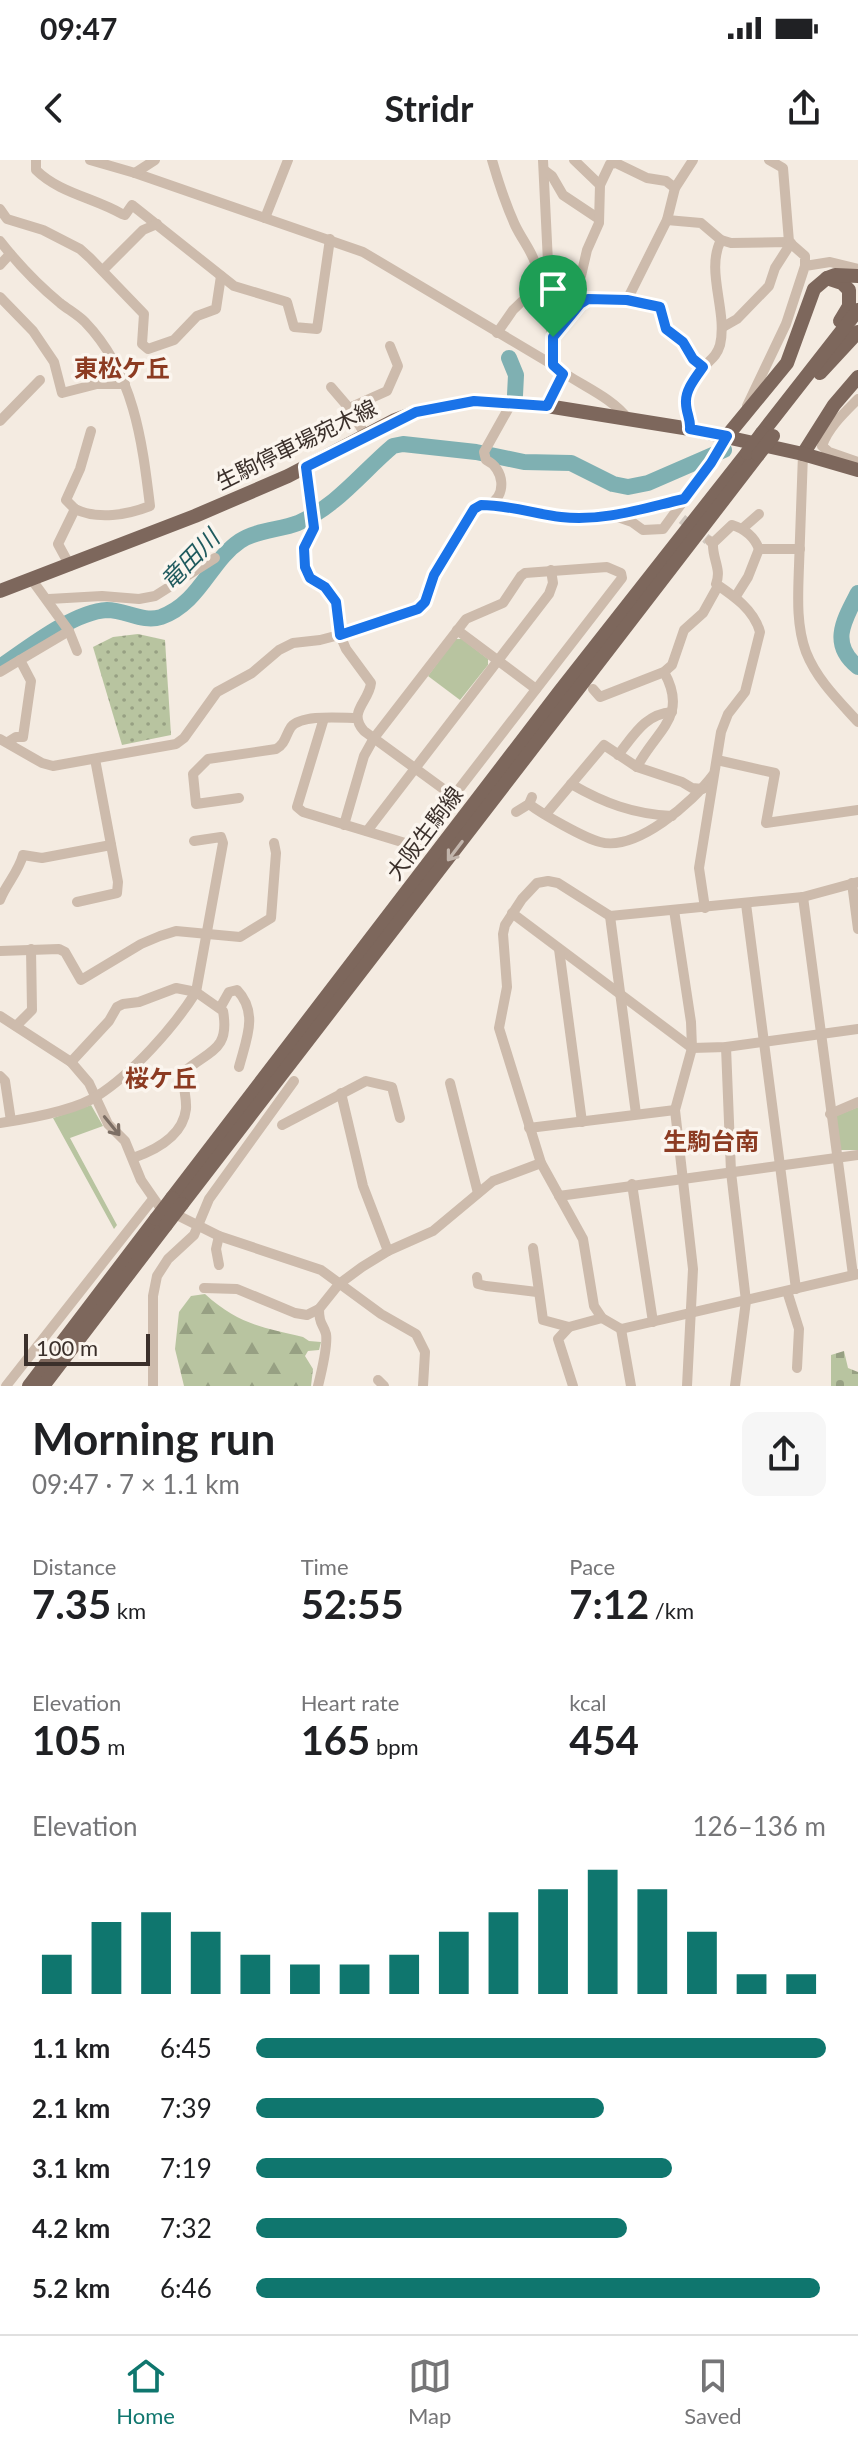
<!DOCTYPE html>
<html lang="en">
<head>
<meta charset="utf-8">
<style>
  :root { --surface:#fff; --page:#f6f6f6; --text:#202124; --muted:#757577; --line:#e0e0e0; --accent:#0f766e }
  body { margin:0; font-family:Lato,"Noto Sans JP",sans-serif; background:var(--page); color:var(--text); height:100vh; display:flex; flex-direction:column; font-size:30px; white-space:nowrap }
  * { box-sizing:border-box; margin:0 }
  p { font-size:26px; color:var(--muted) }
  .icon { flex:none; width:44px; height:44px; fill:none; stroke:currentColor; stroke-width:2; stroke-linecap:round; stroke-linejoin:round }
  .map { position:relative; height:1226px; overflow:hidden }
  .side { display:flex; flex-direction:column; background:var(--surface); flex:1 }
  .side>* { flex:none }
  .scale { position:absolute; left:24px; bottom:20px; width:126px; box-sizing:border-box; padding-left:8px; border:4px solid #3b302b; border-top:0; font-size:22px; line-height:28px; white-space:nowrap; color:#3b302b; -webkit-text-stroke:6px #fbf5ee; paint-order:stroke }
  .pin { position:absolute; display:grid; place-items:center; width:68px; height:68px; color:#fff; margin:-82px -34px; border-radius:50% 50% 50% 0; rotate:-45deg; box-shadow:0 0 8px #0007 }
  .pin .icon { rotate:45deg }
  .round { display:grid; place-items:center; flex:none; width:84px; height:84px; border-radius:16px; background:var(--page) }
  .overview { display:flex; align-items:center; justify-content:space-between; height:136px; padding:0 32px }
  h1 { font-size:44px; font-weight:700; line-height:60px }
  .metrics { display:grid; grid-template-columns:repeat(3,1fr); gap:12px; height:136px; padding:8px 32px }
  .metrics div { display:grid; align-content:center }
  .metrics b { font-size:40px; font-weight:700 }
  .metrics small { font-size:22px; font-weight:400 }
  .metrics p { font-size:22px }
  .chart { height:224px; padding:16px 32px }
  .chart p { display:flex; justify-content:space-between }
  .chart svg { width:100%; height:144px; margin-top:8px; stroke:var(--accent); stroke-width:6 }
  ul { padding:0 32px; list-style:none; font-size:26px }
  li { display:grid; grid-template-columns:128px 96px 1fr; align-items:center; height:60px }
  li i { height:20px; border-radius:10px; background:var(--accent) }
  .status { display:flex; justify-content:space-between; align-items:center; height:56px; padding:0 40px; background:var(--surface); direction:ltr }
  .status svg { height:22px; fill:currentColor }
  header { display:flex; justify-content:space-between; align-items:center; height:104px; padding:0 32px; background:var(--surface); font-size:36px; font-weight:700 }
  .tabs { display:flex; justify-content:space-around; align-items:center; height:112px; border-top:2px solid var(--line); background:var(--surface); font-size:22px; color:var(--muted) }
  .tabs a { display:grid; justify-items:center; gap:4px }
  .tabs .current { color:var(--accent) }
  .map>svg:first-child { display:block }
  .grass { fill:url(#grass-dots) }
  .forest { fill:url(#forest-firs) }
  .cemetery { fill:url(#cemetery-stones) }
  .green { fill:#b8c4a0 }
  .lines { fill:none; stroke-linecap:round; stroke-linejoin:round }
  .river { stroke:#7fb0b2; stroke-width:16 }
  .minor-tunnel { stroke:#cfc6bd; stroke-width:10; stroke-dasharray:10 5; stroke-linecap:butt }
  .minor { stroke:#cdbbac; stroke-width:10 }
  .major { stroke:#7d675c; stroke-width:14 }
  .major-bridge { stroke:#7d675c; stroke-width:14 }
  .oneway { stroke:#c2b5ac }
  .oneway2 { stroke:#7d6f65 }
  .route-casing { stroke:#fff; stroke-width:16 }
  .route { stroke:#1a73e8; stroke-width:10 }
  .labels { text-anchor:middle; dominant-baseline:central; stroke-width:7; stroke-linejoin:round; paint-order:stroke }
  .street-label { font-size:22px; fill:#3b302b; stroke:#fbf5ee }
  .neighbourhood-label { font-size:24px; font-weight:bold; fill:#8c3b22; stroke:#fbf5ee }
  .water-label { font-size:24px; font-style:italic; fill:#1f5a5e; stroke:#fbf5ee }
</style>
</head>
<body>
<div class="status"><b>09:47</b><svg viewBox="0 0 49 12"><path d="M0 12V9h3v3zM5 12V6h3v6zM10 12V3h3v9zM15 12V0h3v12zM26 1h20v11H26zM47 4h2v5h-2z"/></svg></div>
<header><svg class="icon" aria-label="back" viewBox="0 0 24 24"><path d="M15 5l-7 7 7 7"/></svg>Stridr<svg class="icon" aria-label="share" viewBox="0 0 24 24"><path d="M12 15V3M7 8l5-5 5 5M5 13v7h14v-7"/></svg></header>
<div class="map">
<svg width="858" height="1226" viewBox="0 0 858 1226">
  <defs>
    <pattern id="grass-dots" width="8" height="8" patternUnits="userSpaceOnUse" patternTransform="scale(2)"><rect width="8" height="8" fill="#b8c4a0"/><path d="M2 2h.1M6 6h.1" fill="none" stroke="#97a083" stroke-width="1.8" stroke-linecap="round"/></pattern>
    <pattern id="forest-firs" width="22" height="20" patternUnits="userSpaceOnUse" patternTransform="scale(2)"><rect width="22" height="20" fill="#b8c4a0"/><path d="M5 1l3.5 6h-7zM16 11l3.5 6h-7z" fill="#97a083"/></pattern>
    <pattern id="cemetery-stones" width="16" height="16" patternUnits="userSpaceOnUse" patternTransform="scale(2)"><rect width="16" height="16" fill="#b8c4a0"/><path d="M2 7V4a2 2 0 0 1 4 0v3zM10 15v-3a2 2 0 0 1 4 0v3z" fill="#97a083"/></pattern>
  </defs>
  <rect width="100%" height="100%" fill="#f4ebe1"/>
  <!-- grass -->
  <polygon class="grass" points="138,474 165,480 171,575 122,585 93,487 113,477"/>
  <!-- forest -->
  <path class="forest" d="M205,1134C238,1164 261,1167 303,1177L309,1181L321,1182L319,1190L308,1191L305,1196L313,1209L311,1226H184L175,1189L179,1152L191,1136Z"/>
  <!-- cemetery -->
  <polygon class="cemetery" points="844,1191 848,1208 858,1212 858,1226 831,1226 831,1195"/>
  <!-- green -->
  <g class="green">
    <polygon points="455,479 462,479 488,499 488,505 460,540 428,516"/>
    <polygon points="91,945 103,966 70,978 117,1065 114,1069 53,958"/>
    <polygon points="858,947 858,990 838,990 836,956"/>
  </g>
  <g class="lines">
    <!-- river -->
    <g class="river">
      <polyline points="509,198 516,215 515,235"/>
      <path d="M858,433C844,460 829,484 858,507"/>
      <path d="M0,507C28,488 73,452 107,450C126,450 143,463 161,457C200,443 210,401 240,381C256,370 280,370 298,363C337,346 361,313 393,286L403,284L476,292L524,302L571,303L613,324L628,327L648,323L724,290"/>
    </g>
    <!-- minor-tunnel -->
    <polyline class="minor-tunnel" points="682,359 708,380"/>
    <!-- minor -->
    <g class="minor">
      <path d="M36,0V10C59,33 95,38 122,54L125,55L132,45L234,126L287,142L294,167L317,169L330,79"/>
      <path d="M90,0L135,13L363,92L553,205C576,224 610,235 628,259"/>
      <path d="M492,0C498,21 506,45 515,65C526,88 542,101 536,128L513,150L497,173"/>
      <polyline points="543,0 553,205"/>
      <polyline points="574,0 600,25"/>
      <polyline points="769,0 783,8 789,82"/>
      <polyline points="544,10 552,16 563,35 599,59"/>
      <polyline points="135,13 155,0"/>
      <polyline points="0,49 7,59 43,70 80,89 90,98 144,154 142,184 148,189 174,180 197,156 216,149 221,116"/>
      <polyline points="265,58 288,0"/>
      <polyline points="667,60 701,63 721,80 731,83 789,82 805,96 805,106"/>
      <path d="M0,81C18,104 38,125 60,143C69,150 78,155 85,162C134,213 142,280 150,346C127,355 98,360 75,349L58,384L70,406"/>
      <polyline points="0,105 10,94"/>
      <polyline points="103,110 143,70 157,64"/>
      <polyline points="0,137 33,171 54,202 62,233 97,224 125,224"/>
      <polyline points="627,140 660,147 666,169 683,182 693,199 703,207"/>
      <polyline points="552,141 569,132 581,116 587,90 599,63 600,25 610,4 616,3 647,18 666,21 675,28"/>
      <polyline points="723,167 737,159 769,126 775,108 791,83"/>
      <polyline points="553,177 580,144 588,139 627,140 667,60 675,28 693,0"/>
      <polyline points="331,227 349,248 366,276"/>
      <path d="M858,239C844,253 828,268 822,286L829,292L858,302"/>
      <polyline points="547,246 563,214"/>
      <polyline points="747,246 786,164 805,106 830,102 858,109"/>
      <polyline points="349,248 387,231 398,206 390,186"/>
      <polyline points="0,261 40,220"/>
      <path d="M690,269L691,261L686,237C691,227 695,217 702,209C709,200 716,198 720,185C728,151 705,111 721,80"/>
      <path d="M803,294C802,331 800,369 799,406C798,435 796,465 806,492C817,520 839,541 858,562"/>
      <path d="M306,307L314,368L304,388L305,407L310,418L325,427L336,442L340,475L346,489L371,523C369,542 347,552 364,571L453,636"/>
      <polyline points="489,345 571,357 613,356 633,349 684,339"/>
      <polyline points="75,349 66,340 80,309 91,271"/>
      <polyline points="615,356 632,362 643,370 663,369 711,303 727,276"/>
      <polyline points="743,368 759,354"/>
      <path d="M710,381L713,383L732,365C745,369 754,376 759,389"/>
      <polyline points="32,420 69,471 77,491"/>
      <polyline points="736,436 748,417 759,389 800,389"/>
      <polyline points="49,439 102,436 139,439 155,436 215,398"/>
      <polyline points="457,470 536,529"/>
      <polyline points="0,512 20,500"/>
      <polyline points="593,529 600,537 664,512 672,505 684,470 703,453 718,426"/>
      <polyline points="324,558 297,647 303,652 415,686 622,418 621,413 607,407 525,413 521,416 503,443 466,459 374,578 364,596 344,665"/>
      <path d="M0,579L42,603L53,606L176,584L184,578L217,532L252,513L279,490L293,483L320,480L362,469L418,449L425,442L434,415L474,349C479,347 484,347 488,345C508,336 504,308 486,300L484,292L512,242"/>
      <polyline points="8,582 16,577 23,577 31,521 20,500 69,471"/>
      <path d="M618,595C634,575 645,554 672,552"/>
      <polyline points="717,600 775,613 766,663 858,650"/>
      <path d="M637,607C656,570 689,557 664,512"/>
      <path d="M571,624C604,643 633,654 672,656"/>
      <path d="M239,638L196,644L193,614L208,599L276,589C286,583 285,576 291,567C302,554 341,558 357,558"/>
      <path d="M529,644C542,654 584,678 600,682C636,692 693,642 713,615"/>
      <polyline points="516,652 529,644 532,637"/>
      <polyline points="546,654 604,585 637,607 682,622 692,628 703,629"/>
      <polyline points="367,671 549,434 553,423 551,410"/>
      <polyline points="858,722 803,737 610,756 558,723 548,721 537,723 522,739 505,765 503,774 507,827 499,868 541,1003 583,1079 594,1146 602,1158 621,1169 858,1114"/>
      <polyline points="852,723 858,769"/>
      <polyline points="803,737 853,1115"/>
      <path d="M0,740C6,724 18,713 23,695L42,698L111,685"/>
      <polyline points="77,742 117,733 118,722 95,599"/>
      <polyline points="746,744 796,1129"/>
      <path d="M705,748L699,708L721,572L728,554L745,532L760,472C754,450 734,436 716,424C722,409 712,399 713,383"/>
      <polyline points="674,750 691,862 692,888 675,950 693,1109 687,1226"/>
      <polyline points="512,753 692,888 726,887 858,869"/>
      <polyline points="610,756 636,954"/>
      <polyline points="559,789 582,962"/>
      <polyline points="0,791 59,789 65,792 81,820 141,784 160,776 176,771 240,777 271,758 276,693 274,683"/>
      <path d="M220,848L229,832L237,830C259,853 246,880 239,907"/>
      <polyline points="0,856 71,902 89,923 108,964 125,981 141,1020 159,1046 219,1076 321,1110 381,1154 416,1174 425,1192 423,1226"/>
      <polyline points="16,866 32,850 31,789"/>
      <polyline points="726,887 731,1012 746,1141 735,1226"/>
      <path d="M71,902L109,861L117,847L123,844L139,842L176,828L196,832L223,851C230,890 210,890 185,911C181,925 187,935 186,949C183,976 156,990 133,998"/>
      <polyline points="0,916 5,921 11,961"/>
      <polyline points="450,923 478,1033"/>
      <polyline points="341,933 363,1026 388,1091"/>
      <polyline points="830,954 858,942"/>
      <path d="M0,963C26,959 75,951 97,936C132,914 174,867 196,832L223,683L221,677L194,681"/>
      <polyline points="282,965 366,921 392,927 400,958"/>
      <polyline points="529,968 675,950"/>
      <polyline points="632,1024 653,1162"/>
      <polyline points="559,1036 858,995"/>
      <polyline points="219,1076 216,1089 219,1105"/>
      <polyline points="533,1088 543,1160 569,1167 602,1158"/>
      <polyline points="477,1117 478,1124 486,1126 537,1132"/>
      <polyline points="204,1128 237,1129 295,1153 307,1155 319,1149 339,1124 362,1107 388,1091 433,1071 493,1021 541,1003"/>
      <polyline points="787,1131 799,1169 797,1208"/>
      <polyline points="569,1167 558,1179 573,1226"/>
      <polyline points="621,1169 631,1226"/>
      <polyline points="378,1220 384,1226"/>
      <polyline points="6,1226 153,1039"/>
      <polyline points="153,1226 153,1136 157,1116 168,1099 194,1075 209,1039 294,921"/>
      <path d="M318,1226C321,1214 328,1186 326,1174C323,1163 319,1165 319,1149"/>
    </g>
    <!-- major -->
    <g class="major">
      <polyline points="827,118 842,123 849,130 849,146 840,161"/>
      <polyline points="820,213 858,172"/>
      <polyline points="762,273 858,150"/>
      <polyline points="727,276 787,203 814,129 827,118 835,115 858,116"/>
      <polyline points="803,294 834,245 858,217"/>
      <polyline points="0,431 195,356 288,316 395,260 416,252 474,241 547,246 690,269 803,294 858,310"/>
      <polyline points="172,1038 560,531 747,293"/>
      <polyline points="182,1044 758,295"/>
      <polyline points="29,1226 156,1059"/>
      <polyline points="43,1226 166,1065"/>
    </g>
    <!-- major-bridge -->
    <g class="major-bridge">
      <polyline points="747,293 762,273"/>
      <polyline points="758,295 773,276"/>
      <polyline points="156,1059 172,1038"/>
      <polyline points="166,1065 182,1044"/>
    </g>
  </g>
  <!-- one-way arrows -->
  <defs><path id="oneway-shaft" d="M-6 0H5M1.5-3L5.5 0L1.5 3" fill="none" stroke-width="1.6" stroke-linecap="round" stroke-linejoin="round" transform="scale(2)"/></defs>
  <use class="oneway" href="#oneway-shaft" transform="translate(455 691) rotate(127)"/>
  <use class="oneway2" href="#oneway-shaft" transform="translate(112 966) rotate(51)"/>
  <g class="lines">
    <defs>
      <path id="route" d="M588,139L627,140L660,147L666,169L683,182L693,199L703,207C696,217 685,230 686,243C686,253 691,259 690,269L727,276L711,303L684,339C644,348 603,362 561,357C535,354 509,345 481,345L474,349L434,415L425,442L418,449L340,475L336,442L325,427L310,418L305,407L304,388L314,368L306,307L416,252L474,241L547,246L563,214L553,205V177L580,144Z"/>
    </defs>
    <!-- route casing -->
    <use href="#route" class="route-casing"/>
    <!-- route -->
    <use href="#route" class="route"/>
  </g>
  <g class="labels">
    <!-- street labels -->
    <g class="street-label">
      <text transform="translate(296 284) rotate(-26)">生駒停車場宛木線</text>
      <text transform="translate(424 673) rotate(-53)">大阪生駒線</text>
    </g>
    <!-- neighbourhood labels -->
    <g class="neighbourhood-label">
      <text x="122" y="207">東松ケ丘</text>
      <text x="161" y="917">桜ケ丘</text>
      <text x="711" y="980">生駒台南</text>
    </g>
    <!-- water labels -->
    <g class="water-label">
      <text transform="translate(189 399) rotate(-46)">竜田川</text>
    </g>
  </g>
</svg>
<div class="scale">100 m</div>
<div class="pin" style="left:553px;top:177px;background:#1e9e55"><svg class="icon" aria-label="arrive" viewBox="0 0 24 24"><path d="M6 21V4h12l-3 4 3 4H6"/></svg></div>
</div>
<section class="side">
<div class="overview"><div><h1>Morning run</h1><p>09:47 · 7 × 1.1 km</p></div><a class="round"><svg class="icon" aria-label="share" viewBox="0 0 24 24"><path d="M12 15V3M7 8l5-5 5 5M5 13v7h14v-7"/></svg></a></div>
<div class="metrics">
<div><p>Distance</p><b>7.35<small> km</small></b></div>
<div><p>Time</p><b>52:55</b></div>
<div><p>Pace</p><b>7:12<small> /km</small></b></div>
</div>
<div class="metrics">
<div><p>Elevation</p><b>105<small> m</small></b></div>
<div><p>Heart rate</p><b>165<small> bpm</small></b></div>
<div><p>kcal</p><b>454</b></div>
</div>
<div class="chart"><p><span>Elevation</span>126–136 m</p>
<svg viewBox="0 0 160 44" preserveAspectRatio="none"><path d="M5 44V32M15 44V22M25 44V19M35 44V25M45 44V32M55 44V35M65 44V35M75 44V32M85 44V25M95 44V19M105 44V12M115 44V6M125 44V12M135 44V25M145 44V38M155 44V38"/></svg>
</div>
<ul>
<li><b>1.1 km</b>6:45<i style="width:100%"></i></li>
<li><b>2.1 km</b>7:39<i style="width:61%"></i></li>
<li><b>3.1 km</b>7:19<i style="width:73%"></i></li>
<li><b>4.2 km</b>7:32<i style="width:65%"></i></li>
<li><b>5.2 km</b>6:46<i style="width:99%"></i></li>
</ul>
</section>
<nav class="tabs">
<a class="current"><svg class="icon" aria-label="home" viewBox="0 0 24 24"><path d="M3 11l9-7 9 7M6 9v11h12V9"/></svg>Home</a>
<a><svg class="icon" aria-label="map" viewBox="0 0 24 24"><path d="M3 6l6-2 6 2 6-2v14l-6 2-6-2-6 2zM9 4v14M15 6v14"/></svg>Map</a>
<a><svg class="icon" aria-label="saved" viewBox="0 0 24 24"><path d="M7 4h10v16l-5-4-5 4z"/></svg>Saved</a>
</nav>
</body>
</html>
